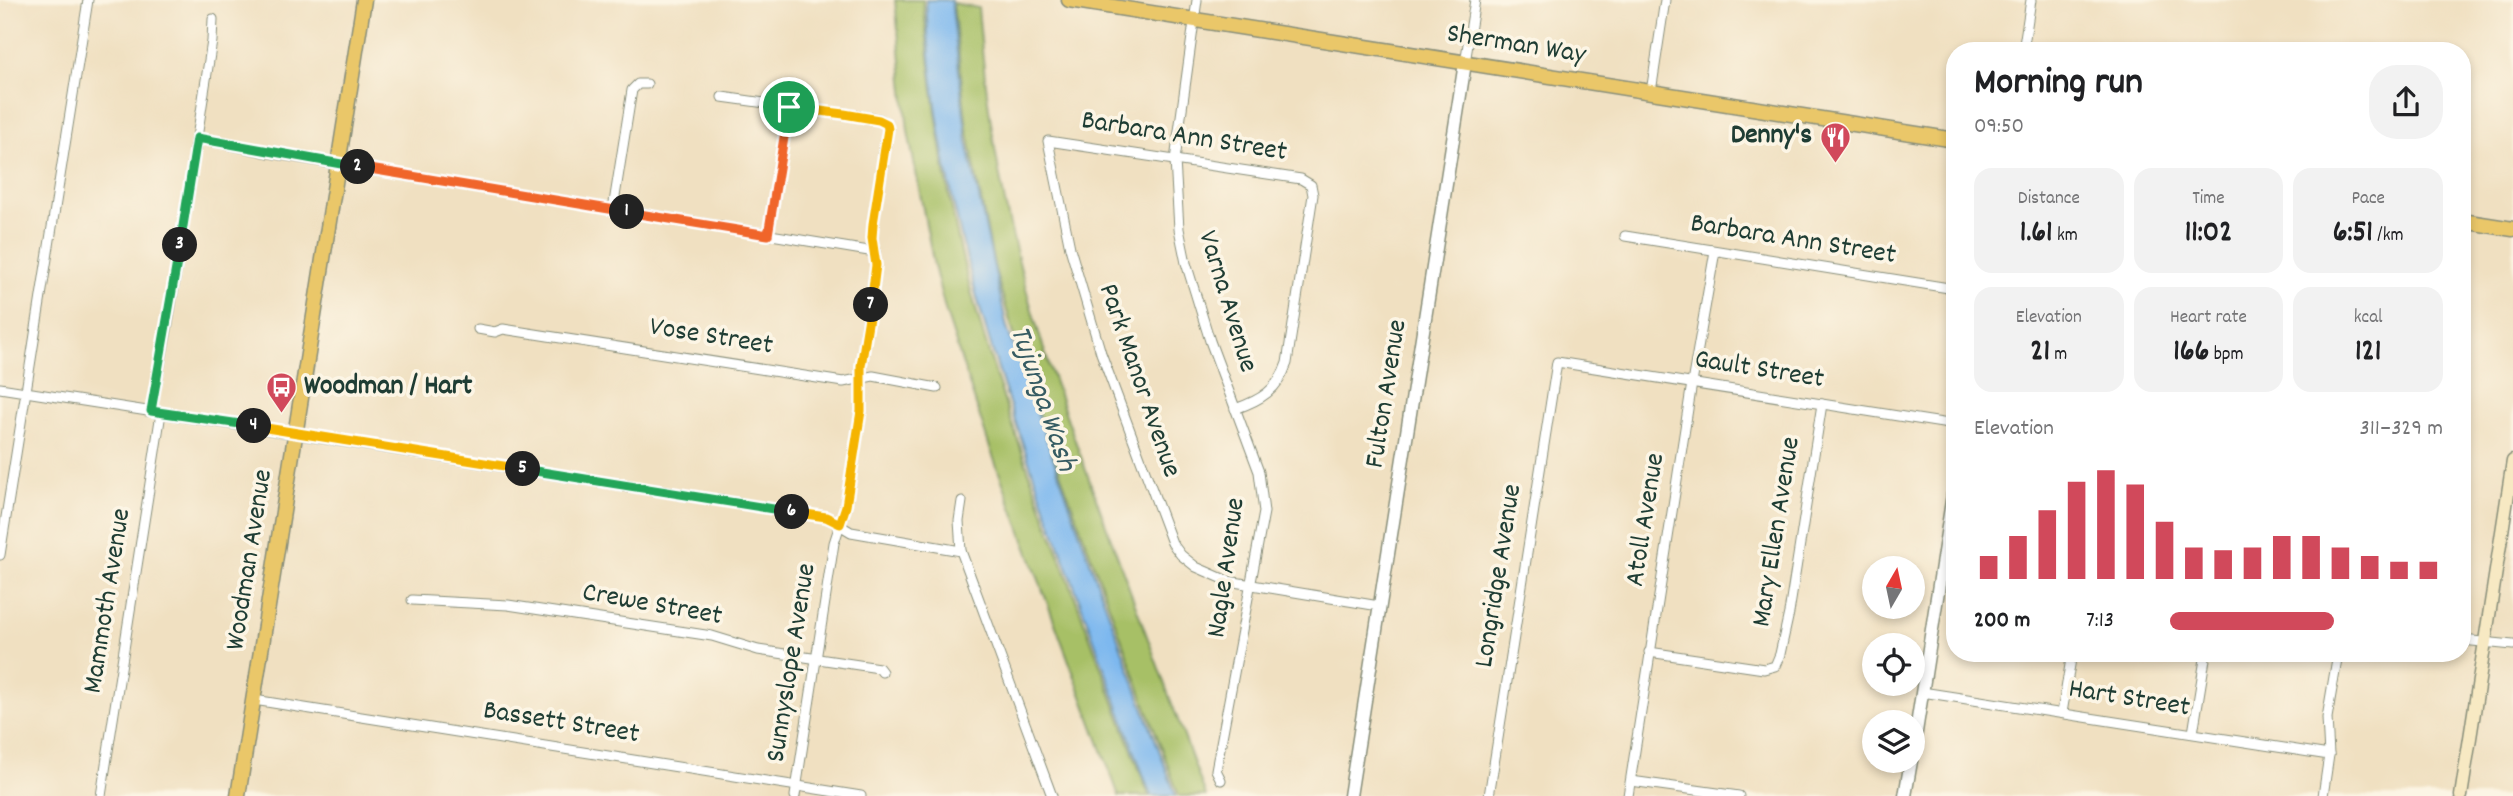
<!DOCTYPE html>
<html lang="en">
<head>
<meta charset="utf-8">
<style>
  :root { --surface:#fff; --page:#f2f2f2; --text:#202124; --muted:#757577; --accent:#d1495b }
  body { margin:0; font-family:Dekko,sans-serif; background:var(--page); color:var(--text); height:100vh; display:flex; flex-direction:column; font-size:26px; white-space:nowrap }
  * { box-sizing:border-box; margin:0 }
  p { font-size:23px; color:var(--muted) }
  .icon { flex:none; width:38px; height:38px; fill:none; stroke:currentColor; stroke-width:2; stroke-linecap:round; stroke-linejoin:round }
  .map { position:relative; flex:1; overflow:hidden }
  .details { position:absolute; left:1946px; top:42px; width:525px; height:620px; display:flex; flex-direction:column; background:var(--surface); border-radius:28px; box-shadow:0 4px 10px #0003 }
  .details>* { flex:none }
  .needle { width:46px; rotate:9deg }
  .tools { position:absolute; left:1862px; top:556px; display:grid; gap:14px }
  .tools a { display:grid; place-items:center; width:63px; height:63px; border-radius:50%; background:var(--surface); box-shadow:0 4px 10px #0003; font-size:35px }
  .pin { position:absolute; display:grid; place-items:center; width:60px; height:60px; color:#fff; margin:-30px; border:4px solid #fff; border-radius:50%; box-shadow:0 2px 7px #0007 }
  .km { position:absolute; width:35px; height:35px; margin:-18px; border-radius:50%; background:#222; color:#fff; font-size:19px; line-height:35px; text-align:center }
  .round { display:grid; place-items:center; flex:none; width:74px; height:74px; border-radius:28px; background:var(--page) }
  .head { display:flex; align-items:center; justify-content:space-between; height:119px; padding:0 28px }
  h1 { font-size:38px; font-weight:700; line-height:52px }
  .stats { display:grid; grid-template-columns:repeat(3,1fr); gap:10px; height:119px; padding:7px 28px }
  .stats div { display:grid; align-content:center; border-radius:18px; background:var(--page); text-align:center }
  .stats b { font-size:30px; font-weight:700 }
  .stats small { font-size:19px; font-weight:400 }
  .stats p { font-size:19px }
  .chart { height:196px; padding:14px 28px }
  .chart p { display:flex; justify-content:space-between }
  .chart svg { width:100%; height:126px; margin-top:7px; stroke:var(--accent); stroke-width:6 }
  ul { padding:0 28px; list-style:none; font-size:23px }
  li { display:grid; grid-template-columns:112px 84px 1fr; align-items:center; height:52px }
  li i { height:18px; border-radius:9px; background:var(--accent) }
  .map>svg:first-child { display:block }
  .green { fill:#a7c066; stroke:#637e4d; stroke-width:2 }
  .water { fill:#7db8ef; stroke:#4e7a92; stroke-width:2 }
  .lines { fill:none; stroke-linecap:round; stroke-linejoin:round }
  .minor-casing { stroke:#888e7a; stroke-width:11 }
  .tertiary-casing { stroke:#888e7a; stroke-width:15 }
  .secondary-casing { stroke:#888e7a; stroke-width:15 }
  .primary-casing { stroke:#888e7a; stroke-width:17 }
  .minor { stroke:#fff; stroke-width:9 }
  .tertiary { stroke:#fff; stroke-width:12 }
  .secondary { stroke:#f7e9c3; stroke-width:12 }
  .primary { stroke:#eac769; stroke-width:14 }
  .split-1-casing { stroke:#fff; stroke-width:14 }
  .split-2-casing { stroke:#fff; stroke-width:14 }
  .split-3-casing { stroke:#fff; stroke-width:14 }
  .split-4-casing { stroke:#fff; stroke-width:14 }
  .split-5-casing { stroke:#fff; stroke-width:14 }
  .split-6-casing { stroke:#fff; stroke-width:14 }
  .split-7-casing { stroke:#fff; stroke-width:14 }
  .split-8-casing { stroke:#fff; stroke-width:14 }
  .split-1 { stroke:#f0652b; stroke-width:9 }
  .split-2 { stroke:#f0652b; stroke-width:9 }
  .split-3 { stroke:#22a559; stroke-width:9 }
  .split-4 { stroke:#22a559; stroke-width:9 }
  .split-5 { stroke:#f5b400; stroke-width:9 }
  .split-6 { stroke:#22a559; stroke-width:9 }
  .split-7 { stroke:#f5b400; stroke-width:9 }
  .split-8 { stroke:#f5b400; stroke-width:9 }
  .labels { text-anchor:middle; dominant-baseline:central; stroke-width:7; stroke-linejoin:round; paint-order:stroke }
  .street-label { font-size:28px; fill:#1f3d34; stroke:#fcf5e5 }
  .poi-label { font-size:28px; font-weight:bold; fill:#1f3d34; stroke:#fcf5e5; text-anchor:end }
  .water-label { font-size:30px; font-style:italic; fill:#365c63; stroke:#fcf5e5 }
</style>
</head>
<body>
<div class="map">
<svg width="2513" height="796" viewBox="0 0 2513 796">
  <rect width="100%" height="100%" fill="#fcf5e5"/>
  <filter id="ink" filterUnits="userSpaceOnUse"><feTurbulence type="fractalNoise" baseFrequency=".0143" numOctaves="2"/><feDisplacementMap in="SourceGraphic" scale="14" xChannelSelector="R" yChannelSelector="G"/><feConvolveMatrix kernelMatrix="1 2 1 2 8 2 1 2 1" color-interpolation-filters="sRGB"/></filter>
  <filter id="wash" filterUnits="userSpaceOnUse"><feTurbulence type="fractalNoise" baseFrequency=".00686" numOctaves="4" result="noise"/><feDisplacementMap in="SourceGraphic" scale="28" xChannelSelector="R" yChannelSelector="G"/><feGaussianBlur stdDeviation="1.57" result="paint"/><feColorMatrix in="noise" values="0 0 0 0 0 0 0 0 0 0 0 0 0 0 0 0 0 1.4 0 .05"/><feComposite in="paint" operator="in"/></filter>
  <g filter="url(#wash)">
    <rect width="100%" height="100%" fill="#f0e0c1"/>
    <!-- green -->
    <g class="green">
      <path d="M895,0H923C931,86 942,172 962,256C985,352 1019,445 1053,538C1085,624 1117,710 1149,796H1119L990,448L946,313L934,266L908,131Z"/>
      <path d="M953,3L978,8C985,91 996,174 1017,254C1039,344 1071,430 1103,517C1138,610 1172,703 1206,796H1179L1032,396L995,270L967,128Z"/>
    </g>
    <!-- water -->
    <path class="water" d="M926,0H951L967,142L1007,328L1095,576L1176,796H1151C1125,723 1098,650 1071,577C1002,392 935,200 926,0Z"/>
  </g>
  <g filter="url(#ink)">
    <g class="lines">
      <defs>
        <g id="minor">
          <polyline points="1197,0 1175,160 1179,229 1186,263 1210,341 1259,472 1264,512 1216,770 1221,780"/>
          <polyline points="2023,51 2031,0"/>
          <polyline points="1465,63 1475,0"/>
          <polyline points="1651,92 1665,0"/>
          <polyline points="722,97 879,119 887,124 888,129 873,224 872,238 876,265 861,366 861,411 846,506 834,543 795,796"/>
          <polyline points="197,138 269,153 875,252"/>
          <polyline points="613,209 632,90 638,84 647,84"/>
          <polyline points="768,235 789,107"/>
          <polyline points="1625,236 1955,289"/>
          <polyline points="478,329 495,332 503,329 843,382 873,376 937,388"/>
          <polyline points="0,388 826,517 851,532 961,551"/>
          <path d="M1235,409C1261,400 1278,390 1287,363L1313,195L1311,185L1301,179L1048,141L1070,248L1101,353L1172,543L1181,555L1196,567L1228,581L1379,606"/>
          <polyline points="151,411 168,324 212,41 213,19"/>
          <polyline points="962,501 959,521 961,551 1052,796"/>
          <polyline points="0,555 88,0"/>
          <polyline points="412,600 508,605 712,636 758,650 879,668 882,672"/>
          <polyline points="2462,640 2513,645"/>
          <polyline points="1649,652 1764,669 1775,666 1780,654 1789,613 1822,404"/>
          <polyline points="1922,692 2329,755"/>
          <polyline points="254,700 861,796"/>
          <polyline points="2062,713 2072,653"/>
          <polyline points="2193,733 2206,653"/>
          <polyline points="1631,781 1739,796"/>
          <polyline points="101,796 161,413"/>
          <polyline points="1489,796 1557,362 1955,425"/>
          <polyline points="1628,796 1692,383 1715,251"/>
          <polyline points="2323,796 2329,755 2327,718 2338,653"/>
        </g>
        <g id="tertiary">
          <polyline points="1913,751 1955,482"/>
          <polyline points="1350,796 1465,63"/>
          <polyline points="1905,796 1911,761"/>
        </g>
        <polyline id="secondary" points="2461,796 2513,461"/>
        <g id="primary">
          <polyline points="1069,0 1955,140"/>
          <polyline points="2462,221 2513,229"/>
          <polyline points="238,796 364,0"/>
        </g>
      </defs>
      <!-- minor casing -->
      <use href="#minor" class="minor-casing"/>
      <!-- tertiary casing -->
      <use href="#tertiary" class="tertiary-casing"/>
      <!-- secondary casing -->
      <use href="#secondary" class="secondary-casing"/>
      <!-- primary casing -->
      <use href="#primary" class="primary-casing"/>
      <!-- minor -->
      <use href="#minor" class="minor"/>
      <!-- tertiary -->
      <use href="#tertiary" class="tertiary"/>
      <!-- secondary -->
      <use href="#secondary" class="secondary"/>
      <!-- primary -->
      <use href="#primary" class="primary"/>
    </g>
  </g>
  <g class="lines" filter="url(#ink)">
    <defs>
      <polyline id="split-1" points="627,212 768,235 789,107"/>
      <polyline id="split-2" points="358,167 627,212"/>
      <polyline id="split-3" points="180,245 197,138 358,167"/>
      <polyline id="split-4" points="180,245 151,411 254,426"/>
      <polyline id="split-5" points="254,426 523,469"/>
      <polyline id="split-6" points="523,469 792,512"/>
      <polyline id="split-7" points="792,512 826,517 840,524 846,506 861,411 861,366 871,305"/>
      <polyline id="split-8" points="789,107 844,114 879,120 887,124 888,129 873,224 872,238 876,265 871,305"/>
    </defs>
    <!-- split-1 casing -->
    <use href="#split-1" class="split-1-casing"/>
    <!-- split-2 casing -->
    <use href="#split-2" class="split-2-casing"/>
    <!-- split-3 casing -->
    <use href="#split-3" class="split-3-casing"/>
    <!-- split-4 casing -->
    <use href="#split-4" class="split-4-casing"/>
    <!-- split-5 casing -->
    <use href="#split-5" class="split-5-casing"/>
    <!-- split-6 casing -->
    <use href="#split-6" class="split-6-casing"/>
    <!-- split-7 casing -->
    <use href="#split-7" class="split-7-casing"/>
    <!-- split-8 casing -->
    <use href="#split-8" class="split-8-casing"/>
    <!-- split-1 -->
    <use href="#split-1" class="split-1"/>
    <!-- split-2 -->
    <use href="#split-2" class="split-2"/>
    <!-- split-3 -->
    <use href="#split-3" class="split-3"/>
    <!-- split-4 -->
    <use href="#split-4" class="split-4"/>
    <!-- split-5 -->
    <use href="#split-5" class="split-5"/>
    <!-- split-6 -->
    <use href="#split-6" class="split-6"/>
    <!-- split-7 -->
    <use href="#split-7" class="split-7"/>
    <!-- split-8 -->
    <use href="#split-8" class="split-8"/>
  </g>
  <!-- icons -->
  <defs>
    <symbol id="restaurant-pin" viewBox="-11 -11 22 30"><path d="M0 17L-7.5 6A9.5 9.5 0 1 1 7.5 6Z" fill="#d1495b" stroke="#fcf5e5"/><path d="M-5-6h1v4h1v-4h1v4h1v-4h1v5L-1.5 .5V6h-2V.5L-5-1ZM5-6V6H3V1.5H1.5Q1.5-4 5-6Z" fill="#fff"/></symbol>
    <symbol id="bus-pin" viewBox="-11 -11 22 30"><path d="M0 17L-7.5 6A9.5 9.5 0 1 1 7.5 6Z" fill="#d1495b" stroke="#fcf5e5"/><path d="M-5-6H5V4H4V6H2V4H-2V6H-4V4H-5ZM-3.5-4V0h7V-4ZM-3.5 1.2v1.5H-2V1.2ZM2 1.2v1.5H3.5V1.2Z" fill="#fff"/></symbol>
  </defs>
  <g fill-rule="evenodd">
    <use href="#restaurant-pin" x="1818" y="120" width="35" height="47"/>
    <use href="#bus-pin" x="264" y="370" width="35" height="47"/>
  </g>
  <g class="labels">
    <!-- street labels -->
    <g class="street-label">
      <text transform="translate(1516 46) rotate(9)">Sherman Way</text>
      <text transform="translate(1184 138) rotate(9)">Barbara Ann Street</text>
      <text transform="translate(1793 241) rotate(9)">Barbara Ann Street</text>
      <text transform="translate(1226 302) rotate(73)">Varna Avenue</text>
      <text transform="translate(711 338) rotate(9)">Vose Street</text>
      <text transform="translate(1759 371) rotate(9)">Gault Street</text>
      <text transform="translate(1138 381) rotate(71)">Park Manor Avenue</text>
      <text transform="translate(1388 394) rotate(-81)">Fulton Avenue</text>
      <text transform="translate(1647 520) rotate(-81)">Atoll Avenue</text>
      <text transform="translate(1778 532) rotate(-81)">Mary Ellen Avenue</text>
      <text transform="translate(251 560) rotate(-81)">Woodman Avenue</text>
      <text transform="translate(1228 568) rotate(-82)">Nagle Avenue</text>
      <text transform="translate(1500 576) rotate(-81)">Longridge Avenue</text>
      <text transform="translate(109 601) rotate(-81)">Mammoth Avenue</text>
      <text transform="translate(652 606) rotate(10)">Crewe Street</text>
      <text transform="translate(793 663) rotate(-81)">Sunnyslope Avenue</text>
      <text transform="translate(2129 700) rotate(9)">Hart Street</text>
      <text transform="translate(561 724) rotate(9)">Bassett Street</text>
    </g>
    <!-- poi labels -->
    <g class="poi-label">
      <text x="1812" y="137">Denny's</text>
      <text x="304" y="388" text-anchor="start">Woodman / Hart</text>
    </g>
    <!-- water labels -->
    <g class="water-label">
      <text transform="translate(1041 399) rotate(71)">Tujunga Wash</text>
    </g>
  </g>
</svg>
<div class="tools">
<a><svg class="needle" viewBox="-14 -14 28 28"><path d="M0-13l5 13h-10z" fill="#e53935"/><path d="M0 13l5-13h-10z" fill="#757577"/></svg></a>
<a><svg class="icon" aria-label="locate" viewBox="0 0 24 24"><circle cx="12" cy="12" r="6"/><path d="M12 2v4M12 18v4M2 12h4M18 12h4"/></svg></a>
<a><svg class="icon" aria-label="layers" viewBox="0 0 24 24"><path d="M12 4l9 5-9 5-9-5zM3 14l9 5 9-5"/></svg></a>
</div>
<div class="pin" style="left:789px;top:107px;background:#1e9e55"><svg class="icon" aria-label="arrive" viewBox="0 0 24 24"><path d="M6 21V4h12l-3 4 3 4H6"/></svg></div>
<b class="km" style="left:627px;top:212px">1</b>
<b class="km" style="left:358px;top:167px">2</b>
<b class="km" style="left:180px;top:245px">3</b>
<b class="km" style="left:254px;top:426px">4</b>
<b class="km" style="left:523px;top:469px">5</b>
<b class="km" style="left:792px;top:512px">6</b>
<b class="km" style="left:871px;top:305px">7</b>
<section class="details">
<div class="head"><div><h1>Morning run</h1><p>09:50</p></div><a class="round"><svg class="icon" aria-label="share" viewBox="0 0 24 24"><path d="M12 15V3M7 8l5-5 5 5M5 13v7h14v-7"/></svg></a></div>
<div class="stats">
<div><p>Distance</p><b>1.61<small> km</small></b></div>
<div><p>Time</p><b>11:02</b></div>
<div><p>Pace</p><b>6:51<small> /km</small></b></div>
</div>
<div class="stats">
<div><p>Elevation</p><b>21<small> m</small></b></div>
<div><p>Heart rate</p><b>166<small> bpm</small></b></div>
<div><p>kcal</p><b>121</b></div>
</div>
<div class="chart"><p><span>Elevation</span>311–329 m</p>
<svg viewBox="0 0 160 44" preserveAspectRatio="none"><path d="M5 44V36M15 44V29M25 44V20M35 44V10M45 44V6M55 44V11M65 44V24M75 44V33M85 44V34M95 44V33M105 44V29M115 44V29M125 44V33M135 44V36M145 44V38M155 44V38"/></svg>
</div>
<ul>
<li><b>200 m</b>7:13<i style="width:60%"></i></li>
</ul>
</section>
</div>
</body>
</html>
